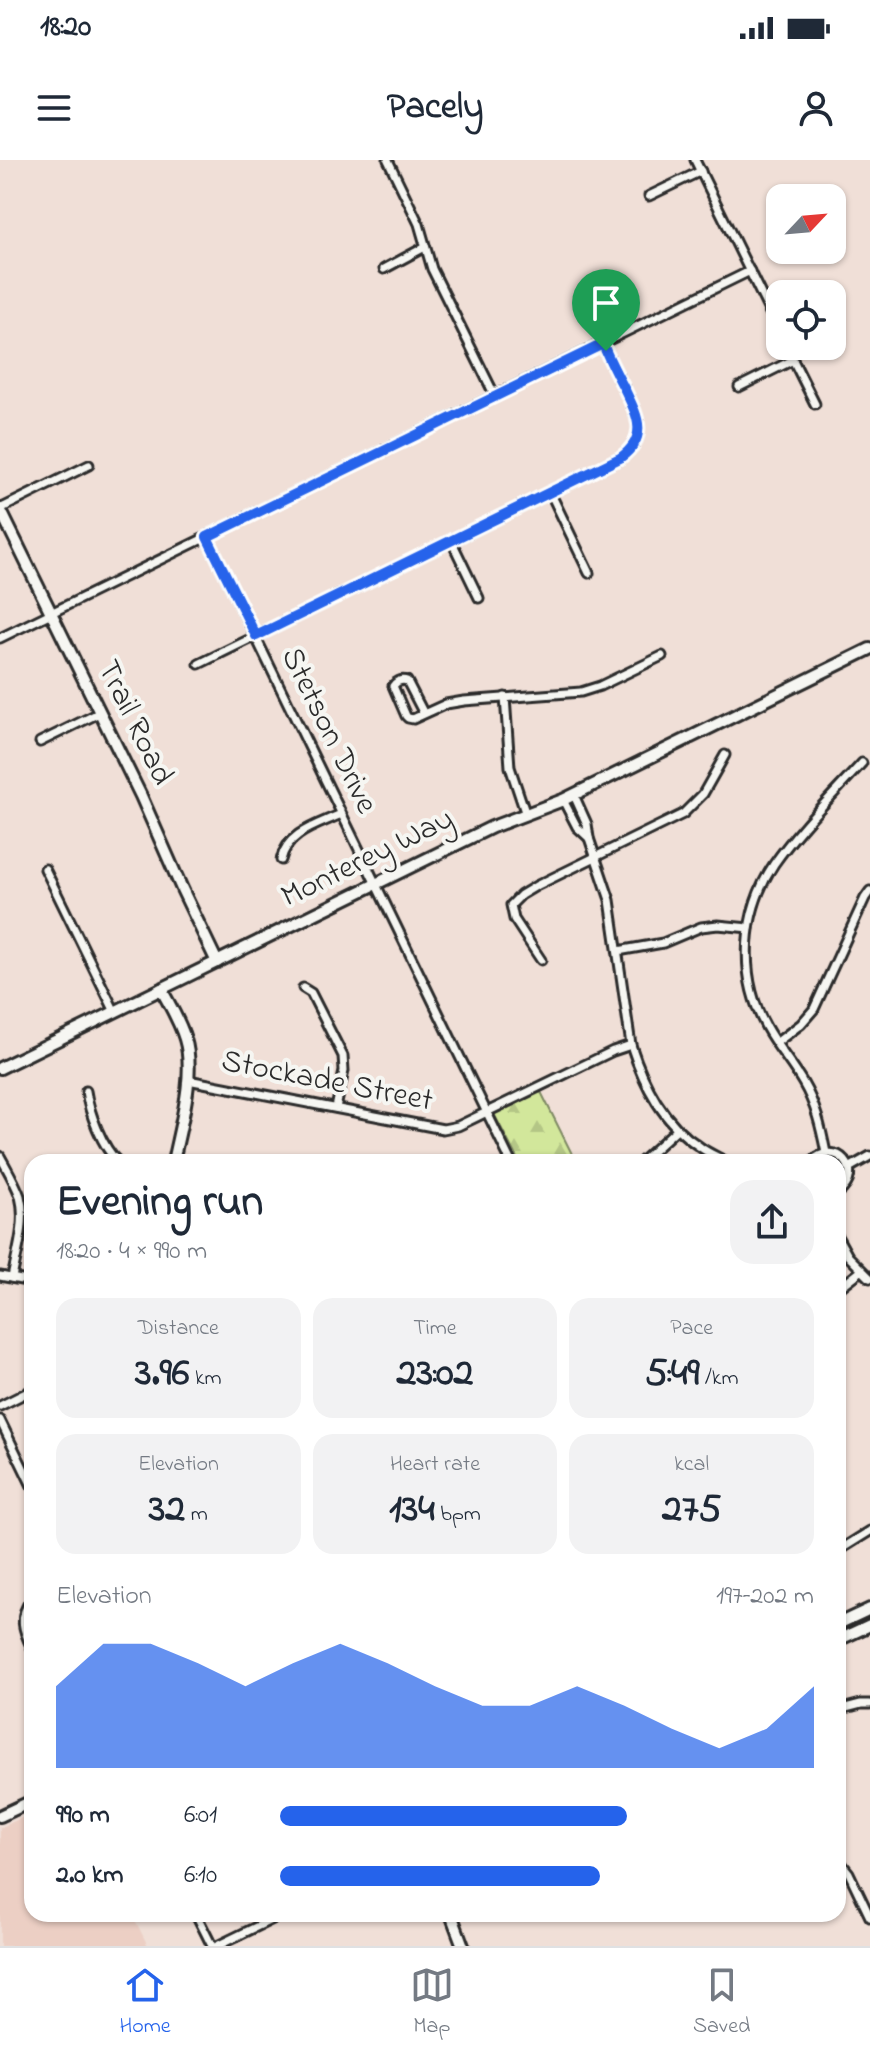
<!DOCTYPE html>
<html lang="en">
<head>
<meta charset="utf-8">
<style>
  :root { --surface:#fff; --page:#f2f2f3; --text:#1f2937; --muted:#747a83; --line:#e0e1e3; --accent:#2563eb }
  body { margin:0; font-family:"Indie Flower",sans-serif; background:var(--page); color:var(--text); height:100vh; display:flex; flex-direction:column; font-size:30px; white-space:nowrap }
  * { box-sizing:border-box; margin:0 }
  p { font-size:26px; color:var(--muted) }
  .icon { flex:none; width:44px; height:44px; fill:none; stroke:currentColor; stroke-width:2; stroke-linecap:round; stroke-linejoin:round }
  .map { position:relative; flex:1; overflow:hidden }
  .panel { position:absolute; left:24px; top:994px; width:822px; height:768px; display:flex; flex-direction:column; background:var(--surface); border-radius:24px; box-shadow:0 2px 6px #0004 }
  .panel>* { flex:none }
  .needle { width:52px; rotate:64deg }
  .controls { position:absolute; left:766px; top:24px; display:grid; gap:16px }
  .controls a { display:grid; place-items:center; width:80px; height:80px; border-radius:16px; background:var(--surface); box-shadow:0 2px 6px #0004; font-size:40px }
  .pin { position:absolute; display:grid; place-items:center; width:68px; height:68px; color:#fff; margin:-82px -34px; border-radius:50% 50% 50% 0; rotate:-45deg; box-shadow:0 0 8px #0007 }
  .pin .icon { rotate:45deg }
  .round { display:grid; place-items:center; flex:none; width:84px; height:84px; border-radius:24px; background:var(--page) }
  .head { display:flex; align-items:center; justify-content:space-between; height:136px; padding:0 32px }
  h1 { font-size:44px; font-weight:700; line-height:60px }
  .figures { display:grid; grid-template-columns:repeat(3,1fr); gap:12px; height:136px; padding:8px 32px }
  .figures div { display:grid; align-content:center; border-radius:20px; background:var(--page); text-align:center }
  .figures b { font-size:40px; font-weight:700 }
  .figures small { font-size:22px; font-weight:400 }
  .figures p { font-size:22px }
  .chart { height:224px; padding:16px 32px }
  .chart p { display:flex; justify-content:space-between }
  .chart svg { width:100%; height:144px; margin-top:8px; fill:var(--accent); opacity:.7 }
  ul { padding:0 32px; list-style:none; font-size:26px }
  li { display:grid; grid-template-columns:128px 96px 1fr; align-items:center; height:60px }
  li i { height:20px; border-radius:10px; background:var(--accent) }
  .status { display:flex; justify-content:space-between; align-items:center; height:56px; padding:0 40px; background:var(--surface); direction:ltr }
  .status svg { height:22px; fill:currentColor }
  header { display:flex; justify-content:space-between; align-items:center; height:104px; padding:0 32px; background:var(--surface); font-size:36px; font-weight:700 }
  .tabs { display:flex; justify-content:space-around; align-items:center; height:112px; border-top:2px solid var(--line); background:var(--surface); font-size:22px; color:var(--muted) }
  .tabs a { display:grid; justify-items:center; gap:4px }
  .tabs .on { color:var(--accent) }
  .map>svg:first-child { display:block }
  .built { fill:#eccfc4 }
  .forest { fill:url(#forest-firs); stroke:#7e8963; stroke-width:2 }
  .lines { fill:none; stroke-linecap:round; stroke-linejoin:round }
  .street-casing { stroke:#2b2b2b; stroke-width:13 }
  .secondary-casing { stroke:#2b2b2b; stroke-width:16 }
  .street { stroke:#f6f6f2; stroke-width:7 }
  .secondary { stroke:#f6f6f2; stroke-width:10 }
  .route-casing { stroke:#fff; stroke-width:16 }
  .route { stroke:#2563eb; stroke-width:10 }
  .labels { text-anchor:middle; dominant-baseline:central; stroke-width:8; stroke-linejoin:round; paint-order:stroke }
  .street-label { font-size:32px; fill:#2b2b2b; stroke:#f6f6f2 }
</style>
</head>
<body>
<div class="status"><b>18:20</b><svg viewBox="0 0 49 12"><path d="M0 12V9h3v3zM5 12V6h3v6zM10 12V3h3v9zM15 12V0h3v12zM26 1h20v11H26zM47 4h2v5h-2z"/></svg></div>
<header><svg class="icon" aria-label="menu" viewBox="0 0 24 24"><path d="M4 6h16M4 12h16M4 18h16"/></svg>Pacely<svg class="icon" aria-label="person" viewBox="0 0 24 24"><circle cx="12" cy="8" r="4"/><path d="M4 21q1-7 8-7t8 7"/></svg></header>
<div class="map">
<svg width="870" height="1786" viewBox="0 0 870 1786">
  <defs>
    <pattern id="forest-firs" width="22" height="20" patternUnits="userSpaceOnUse" patternTransform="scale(2)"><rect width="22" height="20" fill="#d2e79b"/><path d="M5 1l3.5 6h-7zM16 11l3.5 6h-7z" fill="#b4c686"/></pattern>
  </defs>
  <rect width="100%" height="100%" fill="#f0dfd7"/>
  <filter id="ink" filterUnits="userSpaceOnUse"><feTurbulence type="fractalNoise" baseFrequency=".0125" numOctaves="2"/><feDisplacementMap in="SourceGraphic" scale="16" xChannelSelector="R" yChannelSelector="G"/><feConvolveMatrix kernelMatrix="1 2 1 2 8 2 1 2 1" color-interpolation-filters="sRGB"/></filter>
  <g filter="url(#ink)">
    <!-- built -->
    <polygon class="built" points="32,1653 32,1754 132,1754 148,1786 0,1786 0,1668"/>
    <!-- forest -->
    <polygon class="forest" points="540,930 576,1002 519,1002 494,954"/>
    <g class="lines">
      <defs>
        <g id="street">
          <polyline points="388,0 419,64 432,109 495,236"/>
          <polyline points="695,0 780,173"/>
          <polyline points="649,36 701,11"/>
          <polyline points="384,109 425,87"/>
          <polyline points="786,186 815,244"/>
          <polyline points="739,227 793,200"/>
          <polyline points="550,332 589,413"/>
          <polyline points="0,349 89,305"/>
          <polyline points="207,377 511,1002"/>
          <polyline points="451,380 479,438"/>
          <polyline points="0,478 750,111"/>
          <path d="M199,504L620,298C649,278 638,257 625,230C617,215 609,200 603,184"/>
          <polyline points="505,537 510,607 526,655"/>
          <path d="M424,554L407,521C401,519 396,522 393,526L406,556L408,558L413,559L446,544L464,541L581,532L600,526L662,496"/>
          <polyline points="40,582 99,553"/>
          <path d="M574,635L587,664L589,678L610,740L631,885C644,925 663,963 700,987C708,993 718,997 727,1002"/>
          <polyline points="563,640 577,667 589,678"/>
          <path d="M281,700C287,672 318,665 341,654"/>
          <polyline points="45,709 115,852"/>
          <polyline points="618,791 663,783 701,767 718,765 749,768"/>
          <polyline points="541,800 514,759 511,745 521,735 536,726 683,654 703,634 725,595"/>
          <polyline points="303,828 311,833 343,896 344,911 336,948"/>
          <polyline points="776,883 801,864 814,849 865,738 870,731"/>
          <polyline points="188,920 443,969 458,966 613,891 631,885"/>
          <path d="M86,931C89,952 102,987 118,1002"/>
          <path d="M826,993C821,968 816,945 803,923C792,904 777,887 766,867C738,817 742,752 774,704C799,668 833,635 862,603"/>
          <path d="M0,996C7,1009 15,1022 20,1036C27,1062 17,1092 12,1118"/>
          <polyline points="642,1001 677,969"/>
          <path d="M811,1002C836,977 867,1012 838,1033"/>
          <polyline points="849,1008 870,996"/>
          <polyline points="838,1078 848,1096 870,1118"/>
          <polyline points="0,1116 32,1122"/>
          <polyline points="838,1129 861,1111"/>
          <polyline points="0,1246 32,1230"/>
          <polyline points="0,1260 32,1326"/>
          <polyline points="838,1391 870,1371"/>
          <path d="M32,1439C18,1456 23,1470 32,1488"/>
          <polyline points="838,1550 861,1544 870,1544"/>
          <polyline points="838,1699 849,1713 870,1757"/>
          <polyline points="196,1754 212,1786"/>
          <polyline points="217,1786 283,1754"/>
        </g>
        <g id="secondary">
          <polyline points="0,349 141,636 182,729 217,802"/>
          <path d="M161,829C170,845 180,862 185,879C196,915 180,966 173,1002"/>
          <polyline points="0,908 492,667 563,640 870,489"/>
          <polyline points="838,1464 870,1449"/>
          <polyline points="838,1480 870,1465"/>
          <polyline points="0,1656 32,1641"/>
          <polyline points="451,1754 463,1786"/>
        </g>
      </defs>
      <!-- street casing -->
      <use href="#street" class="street-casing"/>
      <!-- secondary casing -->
      <use href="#secondary" class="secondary-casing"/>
      <!-- street -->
      <use href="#street" class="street"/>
      <!-- secondary -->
      <use href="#secondary" class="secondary"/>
    </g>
  </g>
  <g class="lines" filter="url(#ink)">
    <defs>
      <path id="route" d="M603,184C609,200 617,215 625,230C638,257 649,277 620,298L256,476L207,377Z"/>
    </defs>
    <!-- route casing -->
    <use href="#route" class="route-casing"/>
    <!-- route -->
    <use href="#route" class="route"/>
  </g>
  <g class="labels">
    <!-- street labels -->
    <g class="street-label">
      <text transform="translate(134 563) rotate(64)">Trail Road</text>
      <text transform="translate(328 571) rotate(64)">Stetson Drive</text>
      <text transform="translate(368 699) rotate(-26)">Monterey Way</text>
      <text transform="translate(327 922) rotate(11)">Stockade Street</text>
    </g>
  </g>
</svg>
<div class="controls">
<a><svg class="needle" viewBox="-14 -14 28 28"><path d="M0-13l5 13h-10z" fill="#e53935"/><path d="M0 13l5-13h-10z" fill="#747a83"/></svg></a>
<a><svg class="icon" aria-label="locate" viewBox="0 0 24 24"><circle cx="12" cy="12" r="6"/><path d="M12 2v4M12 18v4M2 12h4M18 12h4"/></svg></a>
</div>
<div class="pin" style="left:606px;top:191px;background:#1e9e55"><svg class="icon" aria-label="arrive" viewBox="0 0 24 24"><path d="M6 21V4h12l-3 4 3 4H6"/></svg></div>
<section class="panel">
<div class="head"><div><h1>Evening run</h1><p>18:20 · 4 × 990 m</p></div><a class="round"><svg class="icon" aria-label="share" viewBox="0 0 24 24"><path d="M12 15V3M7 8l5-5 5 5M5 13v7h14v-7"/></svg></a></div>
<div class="figures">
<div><p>Distance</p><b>3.96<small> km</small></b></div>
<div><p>Time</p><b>23:02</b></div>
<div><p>Pace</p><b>5:49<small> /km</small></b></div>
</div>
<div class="figures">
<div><p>Elevation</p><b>32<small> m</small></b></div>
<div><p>Heart rate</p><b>134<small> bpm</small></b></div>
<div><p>kcal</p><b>275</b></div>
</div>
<div class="chart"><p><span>Elevation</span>197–202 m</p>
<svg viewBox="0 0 160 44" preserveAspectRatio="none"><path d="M0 44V19L10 6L20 6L30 12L40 19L50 12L60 6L70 12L80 19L90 25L100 25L110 19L120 25L130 32L140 38L150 32L160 19V44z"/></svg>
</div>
<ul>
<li><b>990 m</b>6:01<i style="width:65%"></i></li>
<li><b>2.0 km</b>6:10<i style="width:60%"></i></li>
</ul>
</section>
</div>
<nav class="tabs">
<a class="on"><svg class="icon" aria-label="home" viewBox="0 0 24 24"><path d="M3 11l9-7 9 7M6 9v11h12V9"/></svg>Home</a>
<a><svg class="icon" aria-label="map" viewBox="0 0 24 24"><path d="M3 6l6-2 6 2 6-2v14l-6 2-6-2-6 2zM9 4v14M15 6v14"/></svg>Map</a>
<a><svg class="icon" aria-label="saved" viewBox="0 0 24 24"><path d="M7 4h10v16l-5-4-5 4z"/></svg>Saved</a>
</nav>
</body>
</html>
